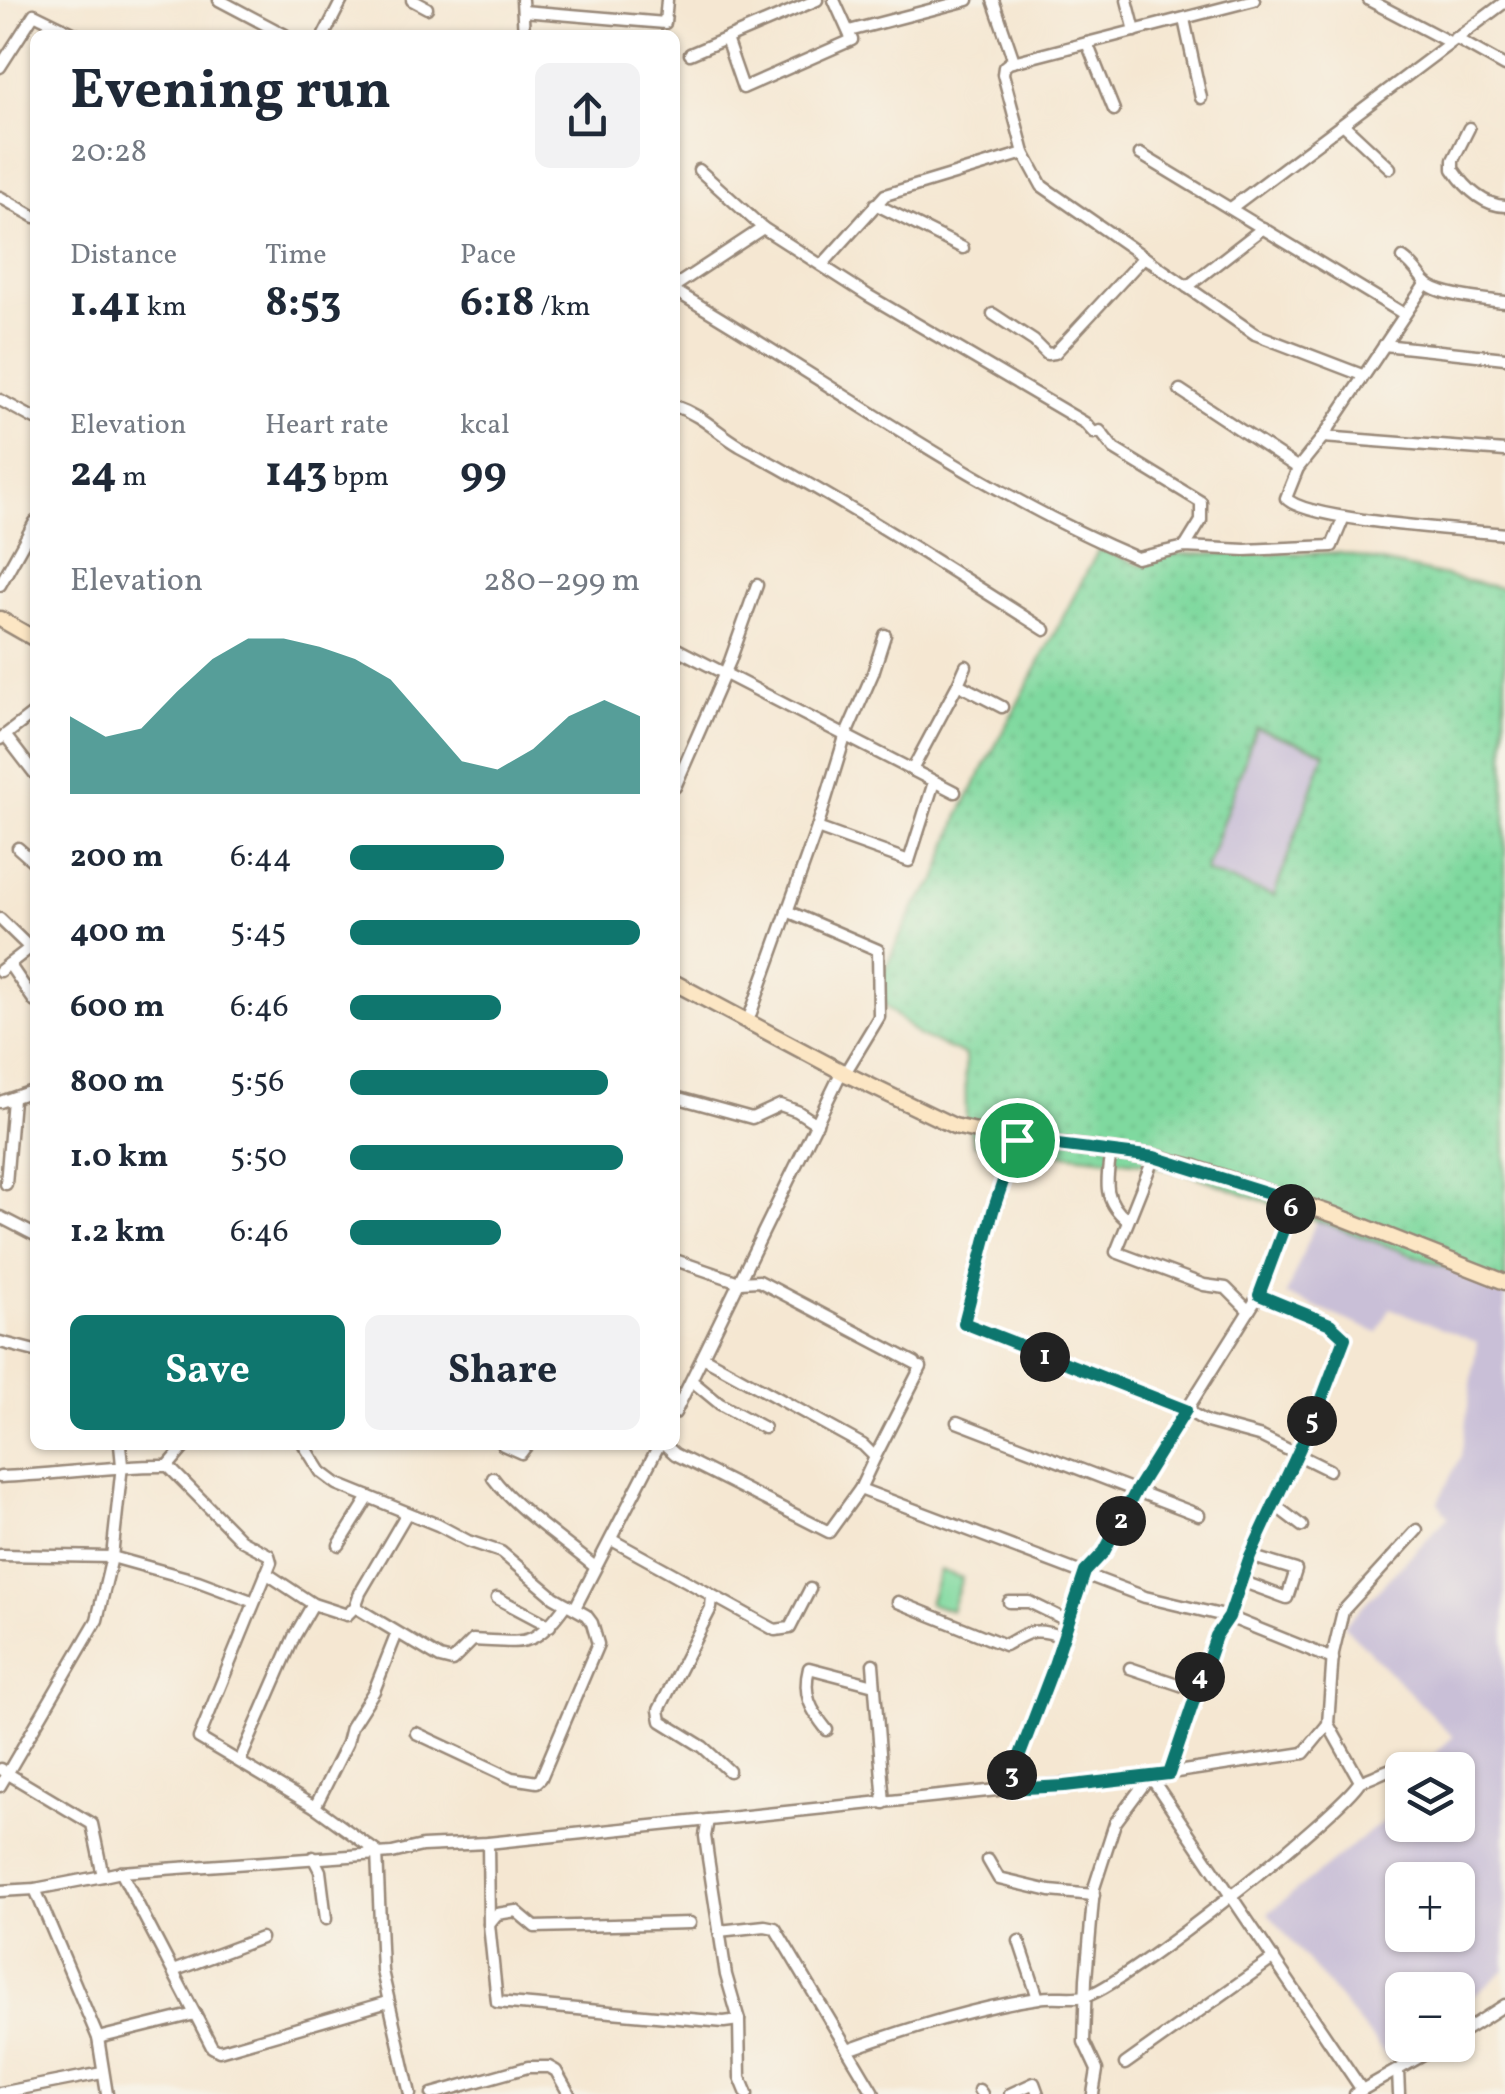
<!DOCTYPE html>
<html lang="en">
<head>
<meta charset="utf-8">
<style>
  :root { --surface:#fff; --page:#f2f2f3; --text:#1f2937; --muted:#747a83; --accent:#0f766e }
  body { margin:0; font-family:Vollkorn,serif; background:var(--page); color:var(--text); height:100vh; display:flex; flex-direction:column; font-size:38px; white-space:nowrap }
  * { box-sizing:border-box; margin:0 }
  p { font-size:32px; color:var(--muted) }
  .icon { flex:none; width:55px; height:55px; fill:none; stroke:currentColor; stroke-width:2; stroke-linecap:round; stroke-linejoin:round }
  .map { position:relative; flex:1; overflow:hidden }
  .details { position:absolute; left:30px; top:30px; width:650px; height:1420px; display:flex; flex-direction:column; background:var(--surface); border-radius:15px; box-shadow:0 2px 8px #0004 }
  .details>* { flex:none }
  .controls { position:absolute; left:1385px; top:1752px; display:grid; gap:20px }
  .controls a { display:grid; place-items:center; width:90px; height:90px; border-radius:15px; background:var(--surface); box-shadow:0 2px 8px #0004; font-size:50px }
  .pin { position:absolute; display:grid; place-items:center; width:85px; height:85px; color:#fff; margin:-42px; border:5px solid #fff; border-radius:50%; box-shadow:0 2px 10px #0007 }
  .km { position:absolute; width:50px; height:50px; margin:-25px; border-radius:50%; background:#222; color:#fff; font-size:28px; line-height:50px; text-align:center }
  .round { display:grid; place-items:center; flex:none; width:105px; height:105px; border-radius:15px; background:var(--page) }
  .summary { display:flex; align-items:center; justify-content:space-between; height:170px; padding:0 40px }
  h1 { font-size:55px; font-weight:700; line-height:75px }
  .stats { display:grid; grid-template-columns:repeat(3,1fr); gap:15px; height:170px; padding:10px 40px }
  .stats div { display:grid; align-content:center }
  .stats b { font-size:42px; font-weight:700 }
  .stats small { font-size:28px; font-weight:400 }
  .stats p { font-size:28px }
  .chart { height:280px; padding:20px 40px }
  .chart p { display:flex; justify-content:space-between }
  .chart svg { width:100%; height:180px; margin-top:10px; fill:var(--accent); opacity:.7 }
  .button { display:flex; gap:20px; margin-top:auto; padding:20px 40px }
  .button a { flex:1; height:115px; border-radius:15px; background:var(--accent); color:#fff; font-size:40px; font-weight:700; line-height:115px; text-align:center }
  .button a+a { background:var(--page); color:var(--text) }
  ul { padding:0 40px; list-style:none; font-size:32px }
  li { display:grid; grid-template-columns:160px 120px 1fr; align-items:center; height:75px }
  li i { height:25px; border-radius:12px; background:var(--accent) }
  .map>svg:first-child { display:block }
  .industrial { fill:#c9bfd7; fill-rule:evenodd }
  .grass { fill:url(#grass-dots); stroke:#5d825e; stroke-width:2.5; fill-rule:evenodd }
  .pitch { fill:#7fd99f; stroke:#5d825e; stroke-width:2.5 }
  .lines { fill:none; stroke-linecap:round; stroke-linejoin:round }
  .street-casing { stroke:#988878; stroke-width:15 }
  .secondary-casing { stroke:#988878; stroke-width:19 }
  .street { stroke:#fff; stroke-width:10 }
  .secondary { stroke:#fce6c4; stroke-width:14 }
  .route-casing { stroke:#fff; stroke-width:20 }
  .route { stroke:#0f766e; stroke-width:12 }
</style>
</head>
<body>
<div class="map">
<svg width="1505" height="2094" viewBox="0 0 1505 2094">
  <defs>
    <pattern id="grass-dots" width="8" height="8" patternUnits="userSpaceOnUse" patternTransform="scale(2.5)"><rect width="8" height="8" fill="#7fd99f"/><path d="M2 2h.1M6 6h.1" fill="none" stroke="#6fba88" stroke-width="1.8" stroke-linecap="round"/></pattern>
  </defs>
  <rect width="100%" height="100%" fill="#f7f3e8"/>
  <filter id="ink" filterUnits="userSpaceOnUse"><feTurbulence type="fractalNoise" baseFrequency=".01" numOctaves="2"/><feDisplacementMap in="SourceGraphic" scale="20" xChannelSelector="R" yChannelSelector="G"/><feConvolveMatrix kernelMatrix="1 2 1 2 8 2 1 2 1" color-interpolation-filters="sRGB"/></filter>
  <filter id="wash" filterUnits="userSpaceOnUse"><feTurbulence type="fractalNoise" baseFrequency=".0048" numOctaves="4" result="noise"/><feDisplacementMap in="SourceGraphic" scale="40" xChannelSelector="R" yChannelSelector="G"/><feGaussianBlur stdDeviation="2.25" result="paint"/><feColorMatrix in="noise" values="0 0 0 0 0 0 0 0 0 0 0 0 0 0 0 0 0 1.4 0 .05"/><feComposite in="paint" operator="in"/></filter>
  <g filter="url(#wash)">
    <rect width="100%" height="100%" fill="#f5e7d2"/>
    <!-- industrial -->
    <g class="industrial">
      <polygon points="1256,727 1325,751 1274,897 1205,873"/>
      <path d="M1317,1219L1505,1289V1970L1458,2009V1990H1402V2045H1412L1391,2062L1268,1913L1402,1806V1825H1458V1770H1436L1426,1761L1453,1737L1344,1625L1448,1517L1438,1502L1461,1456L1477,1342L1390,1308L1378,1333L1286,1295ZM1402,1880H1458V1935H1402Z"/>
    </g>
    <!-- grass -->
    <path class="grass" d="M1099,549L1142,566L1172,554L1340,553L1505,589V1289L1193,1175L1144,1163L974,1144L966,1119L965,1055L919,1036L882,1003V976L895,947L915,906L936,881L960,813ZM1256,728L1325,752L1274,896L1205,872Z"/>
    <!-- pitch -->
    <polygon class="pitch" points="940,1570 962,1578 951,1611 929,1603"/>
  </g>
  <g filter="url(#ink)">
    <g class="lines">
      <defs>
        <g id="street">
          <polyline points="219,0 285,35"/>
          <polyline points="412,0 427,8"/>
          <polyline points="522,0 524,35"/>
          <polyline points="993,0 1014,61"/>
          <polyline points="1127,0 1135,31"/>
          <polyline points="1254,0 1009,63 1004,67 1003,74 1024,153 1042,186 1255,334 1362,375"/>
          <polyline points="1369,0 1449,42"/>
          <polyline points="523,11 665,23 667,0"/>
          <polyline points="1184,19 1201,98"/>
          <polyline points="849,31 968,0"/>
          <polyline points="324,35 342,0"/>
          <polyline points="1455,38 1505,66"/>
          <polyline points="726,39 743,88 852,40 834,0"/>
          <polyline points="1087,43 1114,110"/>
          <polyline points="690,54 817,0"/>
          <polyline points="0,67 34,14 77,35"/>
          <polyline points="1344,125 1390,168"/>
          <path d="M1469,128L1453,160V169C1465,187 1482,205 1505,206"/>
          <polyline points="1140,154 1404,314"/>
          <polyline points="699,170 763,228 869,296 1085,423 1094,433 1100,431 1114,449 1201,502 1201,521 1185,547"/>
          <polyline points="0,197 35,217"/>
          <polyline points="875,204 963,248"/>
          <polyline points="1231,208 1505,2"/>
          <path d="M1403,258C1413,265 1417,272 1425,282C1437,296 1487,300 1505,302"/>
          <polyline points="822,265 885,195 1024,153"/>
          <path d="M1426,283L1323,437L1298,468L1286,498C1305,521 1467,530 1505,534"/>
          <polyline points="675,286 763,228"/>
          <polyline points="1187,287 1263,228"/>
          <path d="M675,291C828,380 973,489 1137,558L1185,547L1245,550L1332,546L1344,517"/>
          <polyline points="993,314 1034,341 1047,354 1055,353 1143,258"/>
          <polyline points="1384,345 1505,358"/>
          <polyline points="1180,390 1298,468"/>
          <polyline points="0,400 35,419"/>
          <path d="M675,406C704,416 716,432 740,446C845,502 945,566 1045,630"/>
          <polyline points="1323,437 1505,451"/>
          <polyline points="0,585 35,522"/>
          <polyline points="675,648 955,792"/>
          <polyline points="958,684 966,666"/>
          <polyline points="5,735 35,774"/>
          <polyline points="0,739 35,712"/>
          <polyline points="912,770 958,684 1002,707"/>
          <polyline points="675,787 730,661 757,585"/>
          <polyline points="817,828 909,861 934,782"/>
          <polyline points="18,848 35,863"/>
          <polyline points="787,911 878,950 879,1017 845,1073"/>
          <polyline points="0,919 30,948"/>
          <polyline points="9,964 35,1002"/>
          <polyline points="0,971 35,944"/>
          <polyline points="748,1021 817,828 845,737 873,673 885,635"/>
          <polyline points="675,1097 752,1118 780,1105 797,1111 817,1124"/>
          <polyline points="0,1102 35,1090"/>
          <polyline points="1017,1140 993,1211 964,1323 1186,1410 1207,1422 1262,1437 1329,1470"/>
          <path d="M1111,1150C1107,1179 1101,1199 1127,1220"/>
          <polyline points="1154,1157 1116,1252 1204,1285 1226,1288 1249,1311"/>
          <polyline points="6,1184 13,1099"/>
          <polyline points="0,1217 35,1235"/>
          <polyline points="675,1260 739,1282 759,1281 915,1363"/>
          <polyline points="0,1342 35,1351"/>
          <polyline points="692,1381 720,1404 764,1428"/>
          <polyline points="675,1413 842,1071"/>
          <polyline points="957,1422 1199,1515"/>
          <polyline points="304,1445 321,1472 337,1484 438,1525 468,1541 501,1552 554,1597 586,1615 592,1623 598,1644 541,1778 537,1782 512,1778 416,1733"/>
          <polyline points="503,1445 521,1453 527,1445"/>
          <polyline points="665,1445 675,1454 829,1532 860,1489 875,1457 863,1445 703,1357"/>
          <polyline points="875,1457 921,1367"/>
          <polyline points="168,1466 186,1445"/>
          <path d="M0,1477C56,1475 112,1465 168,1466L241,1540L269,1555L271,1562L199,1738L315,1807L377,1852L382,1971L410,2094"/>
          <path d="M493,1478C516,1509 564,1541 595,1567"/>
          <polyline points="860,1489 1145,1597 1229,1617 1333,1659"/>
          <polyline points="1273,1504 1302,1526"/>
          <polyline points="612,1540 775,1630 790,1628 810,1589"/>
          <polyline points="339,1545 369,1497"/>
          <polyline points="0,1555 112,1557 198,1581 254,1602"/>
          <polyline points="266,1573 313,1604 347,1615 355,1607 360,1593 407,1513"/>
          <polyline points="1241,1581 1287,1598 1296,1570 1250,1556"/>
          <polyline points="712,1596 711,1608 659,1710 661,1721 703,1747 729,1771"/>
          <polyline points="497,1598 550,1626"/>
          <path d="M898,1602L1005,1645C1031,1631 1033,1627 1064,1637"/>
          <polyline points="1009,1602 1029,1602 1070,1622"/>
          <polyline points="576,1606 659,1445"/>
          <path d="M355,1607L440,1658L452,1661L473,1640C524,1642 533,1650 566,1604"/>
          <polyline points="873,1664 884,1803"/>
          <polyline points="1130,1668 1195,1690"/>
          <polyline points="1328,1724 1360,1781"/>
          <path d="M827,1730C811,1710 802,1695 809,1668L874,1685"/>
          <polyline points="240,1761 294,1637 313,1604"/>
          <polyline points="0,1769 92,1824 103,1876 35,1889 0,1891"/>
          <path d="M1169,1774L1215,1636C1235,1609 1240,1579 1253,1550C1283,1480 1315,1412 1345,1342L1344,1334L1330,1324L1259,1295"/>
          <polyline points="0,1786 97,1620 112,1557 122,1465 120,1445"/>
          <polyline points="1007,1789 1052,1671 1085,1572 1103,1552 1137,1489 1259,1295 1294,1201"/>
          <polyline points="315,1807 347,1743 351,1727 374,1691 397,1633"/>
          <polyline points="708,1820 705,1836 708,1858 726,1975 739,2020 740,2077 747,2094"/>
          <polyline points="488,1843 489,1924 497,2002 724,2022 739,2020"/>
          <polyline points="313,1857 320,1871 326,1919"/>
          <polyline points="988,1860 999,1879 1050,1891 1094,1895"/>
          <polyline points="121,1872 195,2014"/>
          <polyline points="103,1876 121,1872 392,1853 422,1846 488,1843 1007,1789 1150,1776 1304,1753 1328,1724 1333,1653 1343,1611 1417,1530"/>
          <polyline points="35,1889 98,2038 107,2094"/>
          <polyline points="489,1924 497,1914 516,1911 535,1927 690,1923"/>
          <polyline points="719,1931 765,1926 775,1928 874,2094"/>
          <polyline points="1019,1941 1038,1998"/>
          <polyline points="173,1971 261,1938"/>
          <polyline points="1458,2035 1505,2005"/>
          <polyline points="98,2038 195,2014 212,2047 219,2051 388,2002"/>
          <path d="M848,2050C909,2028 975,2007 1039,1998C1054,1995 1070,1999 1085,1996C1119,1990 1342,1812 1360,1781C1378,1778 1388,1765 1407,1767"/>
          <polyline points="1125,2064 1274,1958"/>
          <polyline points="1398,2070 1399,2094"/>
          <polyline points="979,2090 982,2094"/>
          <polyline points="0,2093 102,2073"/>
          <polyline points="432,2094 528,2067 549,2067 556,2071 569,2094"/>
          <polyline points="1010,2094 1034,2083 1038,2094"/>
          <polyline points="1093,2094 1097,2070 1084,2042 1086,1979 1094,1888 1115,1823 1150,1776 1362,2090"/>
          <polyline points="1355,2094 1441,2045"/>
        </g>
        <g id="secondary">
          <polyline points="0,619 35,639"/>
          <polyline points="675,983 848,1075 954,1126 1017,1140 1154,1157 1192,1167 1335,1215 1505,1282"/>
        </g>
      </defs>
      <!-- street casing -->
      <use href="#street" class="street-casing"/>
      <!-- secondary casing -->
      <use href="#secondary" class="secondary-casing"/>
      <!-- street -->
      <use href="#street" class="street"/>
      <!-- secondary -->
      <use href="#secondary" class="secondary"/>
    </g>
  </g>
  <g class="lines" filter="url(#ink)">
    <defs>
      <polygon id="route" points="1017,1140 1154,1157 1294,1201 1259,1295 1330,1324 1345,1338 1318,1409 1250,1556 1229,1617 1216,1636 1169,1774 1064,1786 1007,1789 1052,1671 1085,1572 1104,1552 1137,1489 1186,1410 964,1323 993,1211"/>
    </defs>
    <!-- route casing -->
    <use href="#route" class="route-casing"/>
    <!-- route -->
    <use href="#route" class="route"/>
  </g>
</svg>
<div class="controls">
<a><svg class="icon" aria-label="layers" viewBox="0 0 24 24"><path d="M12 4l9 5-9 5-9-5zM3 14l9 5 9-5"/></svg></a>
<a>+</a>
<a>−</a>
</div>
<div class="pin" style="left:1017px;top:1140px;background:#1e9e55"><svg class="icon" aria-label="arrive" viewBox="0 0 24 24"><path d="M6 21V4h12l-3 4 3 4H6"/></svg></div>
<b class="km" style="left:1045px;top:1357px">1</b>
<b class="km" style="left:1121px;top:1521px">2</b>
<b class="km" style="left:1012px;top:1775px">3</b>
<b class="km" style="left:1200px;top:1677px">4</b>
<b class="km" style="left:1312px;top:1421px">5</b>
<b class="km" style="left:1291px;top:1209px">6</b>
<section class="details">
<div class="summary"><div><h1>Evening run</h1><p>20:28</p></div><a class="round"><svg class="icon" aria-label="share" viewBox="0 0 24 24"><path d="M12 15V3M7 8l5-5 5 5M5 13v7h14v-7"/></svg></a></div>
<div class="stats">
<div><p>Distance</p><b>1.41<small> km</small></b></div>
<div><p>Time</p><b>8:53</b></div>
<div><p>Pace</p><b>6:18<small> /km</small></b></div>
</div>
<div class="stats">
<div><p>Elevation</p><b>24<small> m</small></b></div>
<div><p>Heart rate</p><b>143<small> bpm</small></b></div>
<div><p>kcal</p><b>99</b></div>
</div>
<div class="chart"><p><span>Elevation</span>280–299 m</p>
<svg viewBox="0 0 160 44" preserveAspectRatio="none"><path d="M0 44V25L10 30L20 28L30 19L40 11L50 6L60 6L70 8L80 11L90 16L100 26L110 36L120 38L130 33L140 25L150 21L160 25V44z"/></svg>
</div>
<ul>
<li><b>200 m</b>6:44<i style="width:53%"></i></li>
<li><b>400 m</b>5:45<i style="width:100%"></i></li>
<li><b>600 m</b>6:46<i style="width:52%"></i></li>
<li><b>800 m</b>5:56<i style="width:89%"></i></li>
<li><b>1.0 km</b>5:50<i style="width:94%"></i></li>
<li><b>1.2 km</b>6:46<i style="width:52%"></i></li>
</ul>
<div class="button"><a>Save</a><a>Share</a></div>
</section>
</div>
</body>
</html>
